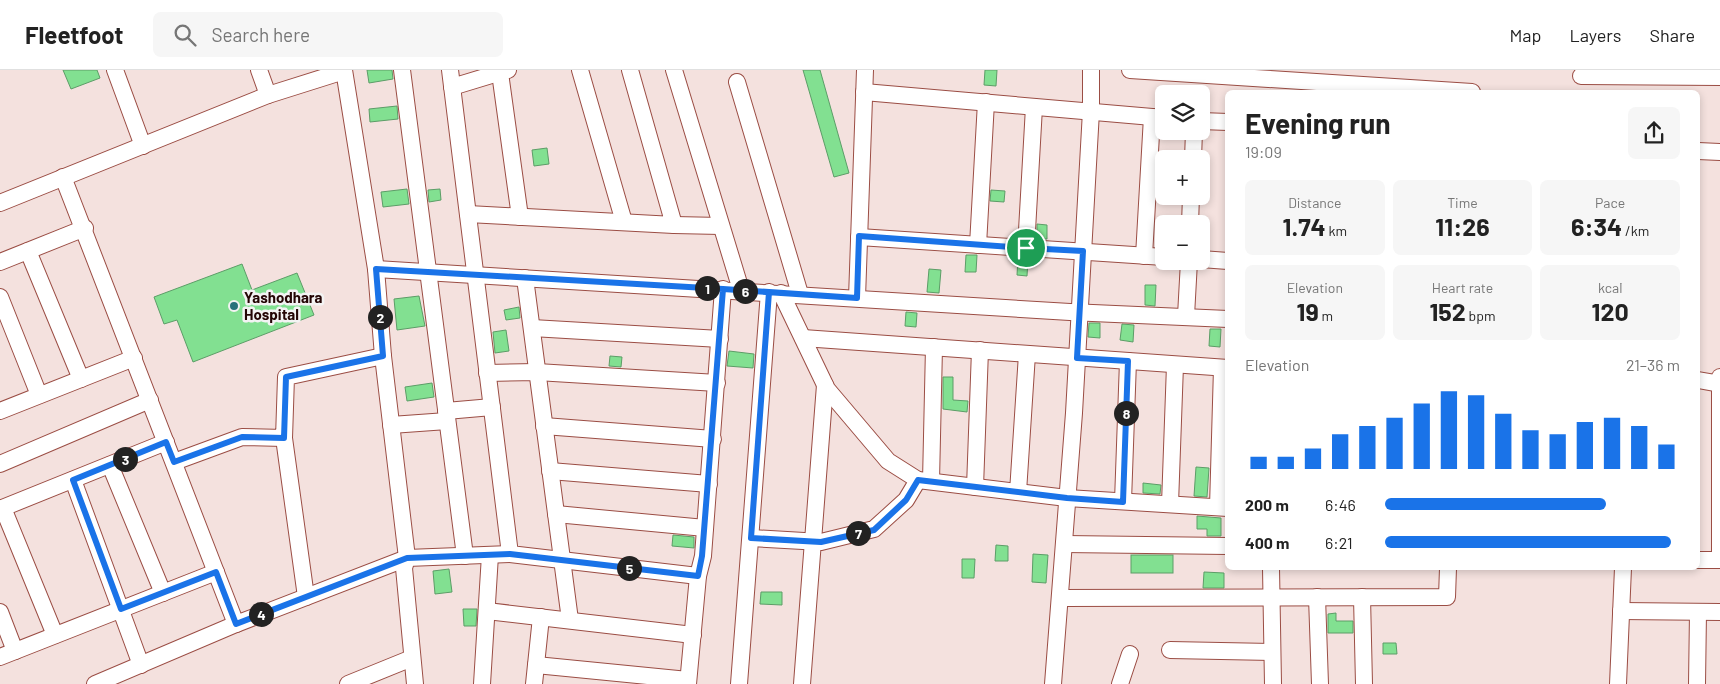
<!DOCTYPE html>
<html lang="en">
<head>
<meta charset="utf-8">
<style>
  :root { --surface:#fff; --page:#f6f6f6; --text:#222; --muted:#767676; --line:#e0e0e0; --accent:#1a73e8 }
  body { margin:0; font-family:Barlow,sans-serif; background:var(--page); color:var(--text); height:100vh; display:flex; flex-direction:column; font-size:19px; white-space:nowrap }
  * { box-sizing:border-box; margin:0 }
  p { font-size:16px; color:var(--muted) }
  .icon { flex:none; width:28px; height:28px; fill:none; stroke:currentColor; stroke-width:2; stroke-linecap:round; stroke-linejoin:round }
  .map { position:relative; flex:1; overflow:hidden }
  .side { position:absolute; left:1225px; top:20px; width:475px; height:480px; display:flex; flex-direction:column; background:var(--surface); border-radius:8px; box-shadow:0 2px 8px #0003 }
  .side>* { flex:none }
  .controls { position:absolute; left:1155px; top:15px; display:grid; gap:10px }
  .controls a { display:grid; place-items:center; width:55px; height:55px; border-radius:8px; background:var(--surface); box-shadow:0 2px 8px #0003; font-size:25px }
  .pin { position:absolute; display:grid; place-items:center; width:42px; height:42px; color:#fff; margin:-21px; border:2px solid #fff; border-radius:50%; box-shadow:0 1px 5px #0007 }
  .km { position:absolute; width:25px; height:25px; margin:-12px; border-radius:50%; background:#222; color:#fff; font-size:14px; line-height:25px; text-align:center }
  .round { display:grid; place-items:center; flex:none; width:52px; height:52px; border-radius:8px; background:var(--page) }
  .headline { display:flex; align-items:center; justify-content:space-between; height:85px; padding:0 20px }
  h1 { font-size:28px; font-weight:700; line-height:38px }
  .metrics { display:grid; grid-template-columns:repeat(3,1fr); gap:8px; height:85px; padding:5px 20px }
  .metrics div { display:grid; align-content:center; border-radius:8px; background:var(--page); text-align:center }
  .metrics b { font-size:25px; font-weight:700 }
  .metrics small { font-size:14px; font-weight:400 }
  .metrics p { font-size:14px }
  .chart { height:140px; padding:10px 20px }
  .chart p { display:flex; justify-content:space-between }
  .chart svg { width:100%; height:90px; margin-top:5px; stroke:var(--accent); stroke-width:6 }
  ul { padding:0 20px; list-style:none; font-size:16px }
  li { display:grid; grid-template-columns:80px 60px 1fr; align-items:center; height:38px }
  li i { height:12px; border-radius:6px; background:var(--accent) }
  header { display:flex; align-items:center; gap:30px; box-sizing:border-box; height:70px; padding:0 25px; background:var(--surface); border-bottom:1px solid var(--line) }
  header strong { font-size:24px }
  nav { display:flex; gap:28px; margin-inline-start:auto; font-size:18px }
  .search { width:350px; height:45px; background:var(--page); display:flex; align-items:center; gap:12px; box-sizing:border-box; padding:0 18px; border-radius:8px; color:var(--muted); font-size:19px }
  .map>svg:first-child { display:block }
  .building { fill:#82e091; stroke:#5c9d67 }
  .lines { fill:none; stroke-linecap:round; stroke-linejoin:round }
  .minor-casing { stroke:#9b4d44; stroke-width:18 }
  .minor { stroke:#fff; stroke-width:16 }
  .route-casing { stroke:#fff; stroke-width:10 }
  .route { stroke:#1a73e8; stroke-width:6 }
  .poi-dot { fill:#28717b; stroke:#f3f3f3; stroke-width:2 }
  .labels { text-anchor:middle; dominant-baseline:central; stroke-width:5; stroke-linejoin:round; paint-order:stroke }
  .poi-label { font-size:15px; font-weight:bold; fill:#230504; stroke:#f3f3f3; text-anchor:start }
</style>
</head>
<body>
<header>
<strong>Fleetfoot</strong>
<div class="search"><svg class="icon" aria-label="search" viewBox="0 0 24 24"><circle cx="10" cy="10" r="6"/><path d="M15 15l6 6"/></svg>Search here</div>
<nav><a>Map</a><a>Layers</a><a>Share</a></nav>
</header>
<div class="map">
<svg width="1720" height="614" viewBox="0 0 1720 614">
  <rect width="100%" height="100%" fill="#f4e1de"/>
  <!-- building -->
  <g class="building">
    <polygon points="63,0 97,0 100,8 71,19"/>
    <polygon points="367,0 392,0 393,9 369,13"/>
    <polygon points="803,0 820,0 849,103 834,107"/>
    <polygon points="985,0 997,0 996,16 984,15"/>
    <polygon points="397,36 398,49 370,52 369,39"/>
    <polygon points="547,78 549,94 534,96 532,80"/>
    <polygon points="407,119 409,134 383,137 381,122"/>
    <polygon points="440,119 441,130 429,132 428,120"/>
    <polygon points="991,120 1005,121 1004,132 990,131"/>
    <polygon points="1037,154 1047,155 1047,169 1037,169"/>
    <polygon points="966,185 977,185 976,202 965,202"/>
    <polygon points="1018,188 1028,189 1027,206 1017,205"/>
    <polygon points="242,194 252,220 297,203 314,245 193,292 177,250 164,254 154,227"/>
    <polygon points="929,199 941,200 939,223 927,222"/>
    <polygon points="1145,215 1156,215 1155,236 1145,235"/>
    <polygon points="419,226 425,256 397,260 394,229"/>
    <polygon points="519,237 520,248 506,250 504,240"/>
    <polygon points="906,242 917,243 916,257 905,256"/>
    <polygon points="1089,253 1100,253 1100,268 1088,267"/>
    <polygon points="1122,254 1134,255 1133,272 1120,270"/>
    <polygon points="1210,259 1221,259 1220,277 1209,276"/>
    <polygon points="506,260 509,281 495,283 493,262"/>
    <polygon points="729,281 754,284 753,298 727,296"/>
    <polygon points="610,286 622,287 621,297 609,296"/>
    <polygon points="943,307 953,307 953,330 968,331 967,342 943,339"/>
    <polygon points="432,313 434,327 407,331 405,317"/>
    <polygon points="1196,397 1209,398 1207,427 1194,426"/>
    <polygon points="1143,413 1161,415 1160,424 1143,423"/>
    <polygon points="1197,446 1221,448 1221,466 1207,466 1207,459 1197,459"/>
    <polygon points="673,465 694,467 694,478 672,476"/>
    <polygon points="996,475 1008,476 1008,491 995,491"/>
    <polygon points="1033,484 1048,485 1046,513 1032,512"/>
    <rect x="1131" y="485" width="42" height="18"/>
    <polygon points="962,489 975,489 974,508 962,508"/>
    <polygon points="449,499 452,522 435,524 433,501"/>
    <polygon points="1204,502 1224,503 1224,518 1203,518"/>
    <polygon points="761,522 782,522 782,535 760,534"/>
    <polygon points="463,539 477,539 476,556 464,556"/>
    <polygon points="1336,543 1336,551 1353,551 1353,563 1328,563 1328,544"/>
    <polygon points="1383,573 1396,573 1397,584 1383,584"/>
  </g>
  <g class="lines">
    <defs>
      <g id="minor">
        <polyline points="115,0 143,76"/>
        <polyline points="259,0 268,25"/>
        <polyline points="344,0 376,199 383,286 407,488 404,498 415,614"/>
        <polyline points="402,0 465,486"/>
        <polyline points="450,0 510,484 698,506"/>
        <polyline points="580,0 624,152"/>
        <polyline points="674,0 741,220"/>
        <polyline points="1130,0 1472,22"/>
        <polyline points="500,3 520,147"/>
        <polyline points="1581,6 1720,7"/>
        <polyline points="737,12 800,224"/>
        <polyline points="452,17 508,0"/>
        <polyline points="864,22 1164,48"/>
        <polyline points="1201,51 1228,52"/>
        <polyline points="1698,81 1720,82"/>
        <polyline points="1193,89 1194,61"/>
        <polyline points="63,107 236,554"/>
        <polyline points="0,133 268,25 344,1"/>
        <polyline points="468,144 674,155 630,0"/>
        <polyline points="1190,154 1191,126"/>
        <polyline points="674,155 721,156"/>
        <polyline points="859,167 1164,187"/>
        <polyline points="978,175 986,32"/>
        <polyline points="1026,178 1034,37"/>
        <polyline points="28,181 81,309"/>
        <polyline points="1144,186 1152,47"/>
        <polyline points="1201,189 1228,191"/>
        <polyline points="0,192 85,158"/>
        <polyline points="376,199 1070,242 1228,249"/>
        <polyline points="525,208 570,550"/>
        <polyline points="781,223 827,319 888,391 918,410 1067,428 1228,438"/>
        <polyline points="0,227 39,325"/>
        <polyline points="857,228 865,0"/>
        <polyline points="1186,246 1189,191"/>
        <polyline points="532,258 720,269"/>
        <polyline points="803,268 1228,298"/>
        <polyline points="487,303 537,302 717,313"/>
        <polyline points="1698,310 1720,314"/>
        <polyline points="0,341 134,288"/>
        <polyline points="446,341 492,337"/>
        <polyline points="391,355 447,351"/>
        <polyline points="544,356 713,369"/>
        <polyline points="284,368 306,527"/>
        <polyline points="174,392 242,367 284,368 286,307 383,286"/>
        <polyline points="0,394 150,330"/>
        <polyline points="110,395 163,523"/>
        <polyline points="550,401 709,414"/>
        <polyline points="73,410 141,595"/>
        <polyline points="931,411 934,277"/>
        <polyline points="975,417 980,280"/>
        <polyline points="1018,422 1027,284"/>
        <polyline points="1123,431 1128,291"/>
        <polyline points="1170,434 1175,295"/>
        <polyline points="1218,437 1222,298"/>
        <polyline points="3,438 55,565"/>
        <polyline points="0,439 166,372"/>
        <polyline points="556,444 705,458"/>
        <polyline points="751,468 821,472 874,459 906,430 918,410"/>
        <polyline points="1064,474 1228,476"/>
        <polyline points="1698,490 1720,490"/>
        <polyline points="1720,490 1720,307"/>
        <polyline points="1271,498 1273,614"/>
        <polyline points="1317,527 1320,614"/>
        <polyline points="1362,527 1364,614"/>
        <polyline points="1060,528 1447,527 1448,498"/>
        <polyline points="487,541 693,565"/>
        <polyline points="1621,541 1720,542"/>
        <polyline points="0,542 15,581"/>
        <polyline points="1170,580 1272,582"/>
        <polyline points="0,587 216,502"/>
        <polyline points="536,595 688,610"/>
        <polyline points="95,614 236,554 407,488 510,484"/>
        <polyline points="348,614 412,588"/>
        <polyline points="482,614 490,485"/>
        <polyline points="534,614 541,547"/>
        <polyline points="688,614 698,506 703,486 723,219"/>
        <polyline points="739,614 769,222"/>
        <polyline points="802,614 825,315"/>
        <polyline points="1053,614 1074,343 1091,41 1091,0"/>
        <polyline points="1120,614 1130,584"/>
        <polyline points="1618,614 1623,498"/>
        <polyline points="1697,614 1698,542"/>
      </g>
    </defs>
    <!-- minor casing -->
    <use href="#minor" class="minor-casing"/>
    <!-- minor -->
    <use href="#minor" class="minor"/>
  </g>
  <g class="lines">
    <defs>
      <polyline id="route" points="1026,178 859,166 857,228 723,219 376,199 383,286 286,307 284,368 242,367 174,392 166,372 73,410 121,539 216,502 236,554 407,488 510,484 698,506 702,486 723,219 769,222 751,468 821,472 874,460 906,430 918,410 1067,428 1123,432 1128,291 1077,288 1083,181 1026,178"/>
    </defs>
    <!-- route casing -->
    <use href="#route" class="route-casing"/>
    <!-- route -->
    <use href="#route" class="route"/>
  </g>
  <!-- markers -->
  <circle class="poi-dot" cx="234" cy="236" r="5"/>
  <g class="labels">
    <!-- poi labels -->
    <g class="poi-label">
      <text x="244" y="227">Yashodhara<tspan x="244" dy="17">Hospital</tspan></text>
    </g>
  </g>
</svg>
<div class="controls">
<a><svg class="icon" aria-label="layers" viewBox="0 0 24 24"><path d="M12 4l9 5-9 5-9-5zM3 14l9 5 9-5"/></svg></a>
<a>+</a>
<a>−</a>
</div>
<div class="pin" style="left:1026px;top:178px;background:#1e9e55"><svg class="icon" aria-label="arrive" viewBox="0 0 24 24"><path d="M6 21V4h12l-3 4 3 4H6"/></svg></div>
<b class="km" style="left:707px;top:218px">1</b>
<b class="km" style="left:380px;top:247px">2</b>
<b class="km" style="left:125px;top:389px">3</b>
<b class="km" style="left:261px;top:544px">4</b>
<b class="km" style="left:629px;top:498px">5</b>
<b class="km" style="left:745px;top:221px">6</b>
<b class="km" style="left:858px;top:463px">7</b>
<b class="km" style="left:1126px;top:343px">8</b>
<section class="side">
<div class="headline"><div><h1>Evening run</h1><p>19:09</p></div><a class="round"><svg class="icon" aria-label="share" viewBox="0 0 24 24"><path d="M12 15V3M7 8l5-5 5 5M5 13v7h14v-7"/></svg></a></div>
<div class="metrics">
<div><p>Distance</p><b>1.74<small> km</small></b></div>
<div><p>Time</p><b>11:26</b></div>
<div><p>Pace</p><b>6:34<small> /km</small></b></div>
</div>
<div class="metrics">
<div><p>Elevation</p><b>19<small> m</small></b></div>
<div><p>Heart rate</p><b>152<small> bpm</small></b></div>
<div><p>kcal</p><b>120</b></div>
</div>
<div class="chart"><p><span>Elevation</span>21–36 m</p>
<svg viewBox="0 0 160 44" preserveAspectRatio="none"><path d="M5 44V38M15 44V38M25 44V34M35 44V27M45 44V23M55 44V19M65 44V12M75 44V6M85 44V8M95 44V17M105 44V25M115 44V27M125 44V21M135 44V19M145 44V23M155 44V32"/></svg>
</div>
<ul>
<li><b>200 m</b>6:46<i style="width:75%"></i></li>
<li><b>400 m</b>6:21<i style="width:97%"></i></li>
</ul>
</section>
</div>
</body>
</html>
